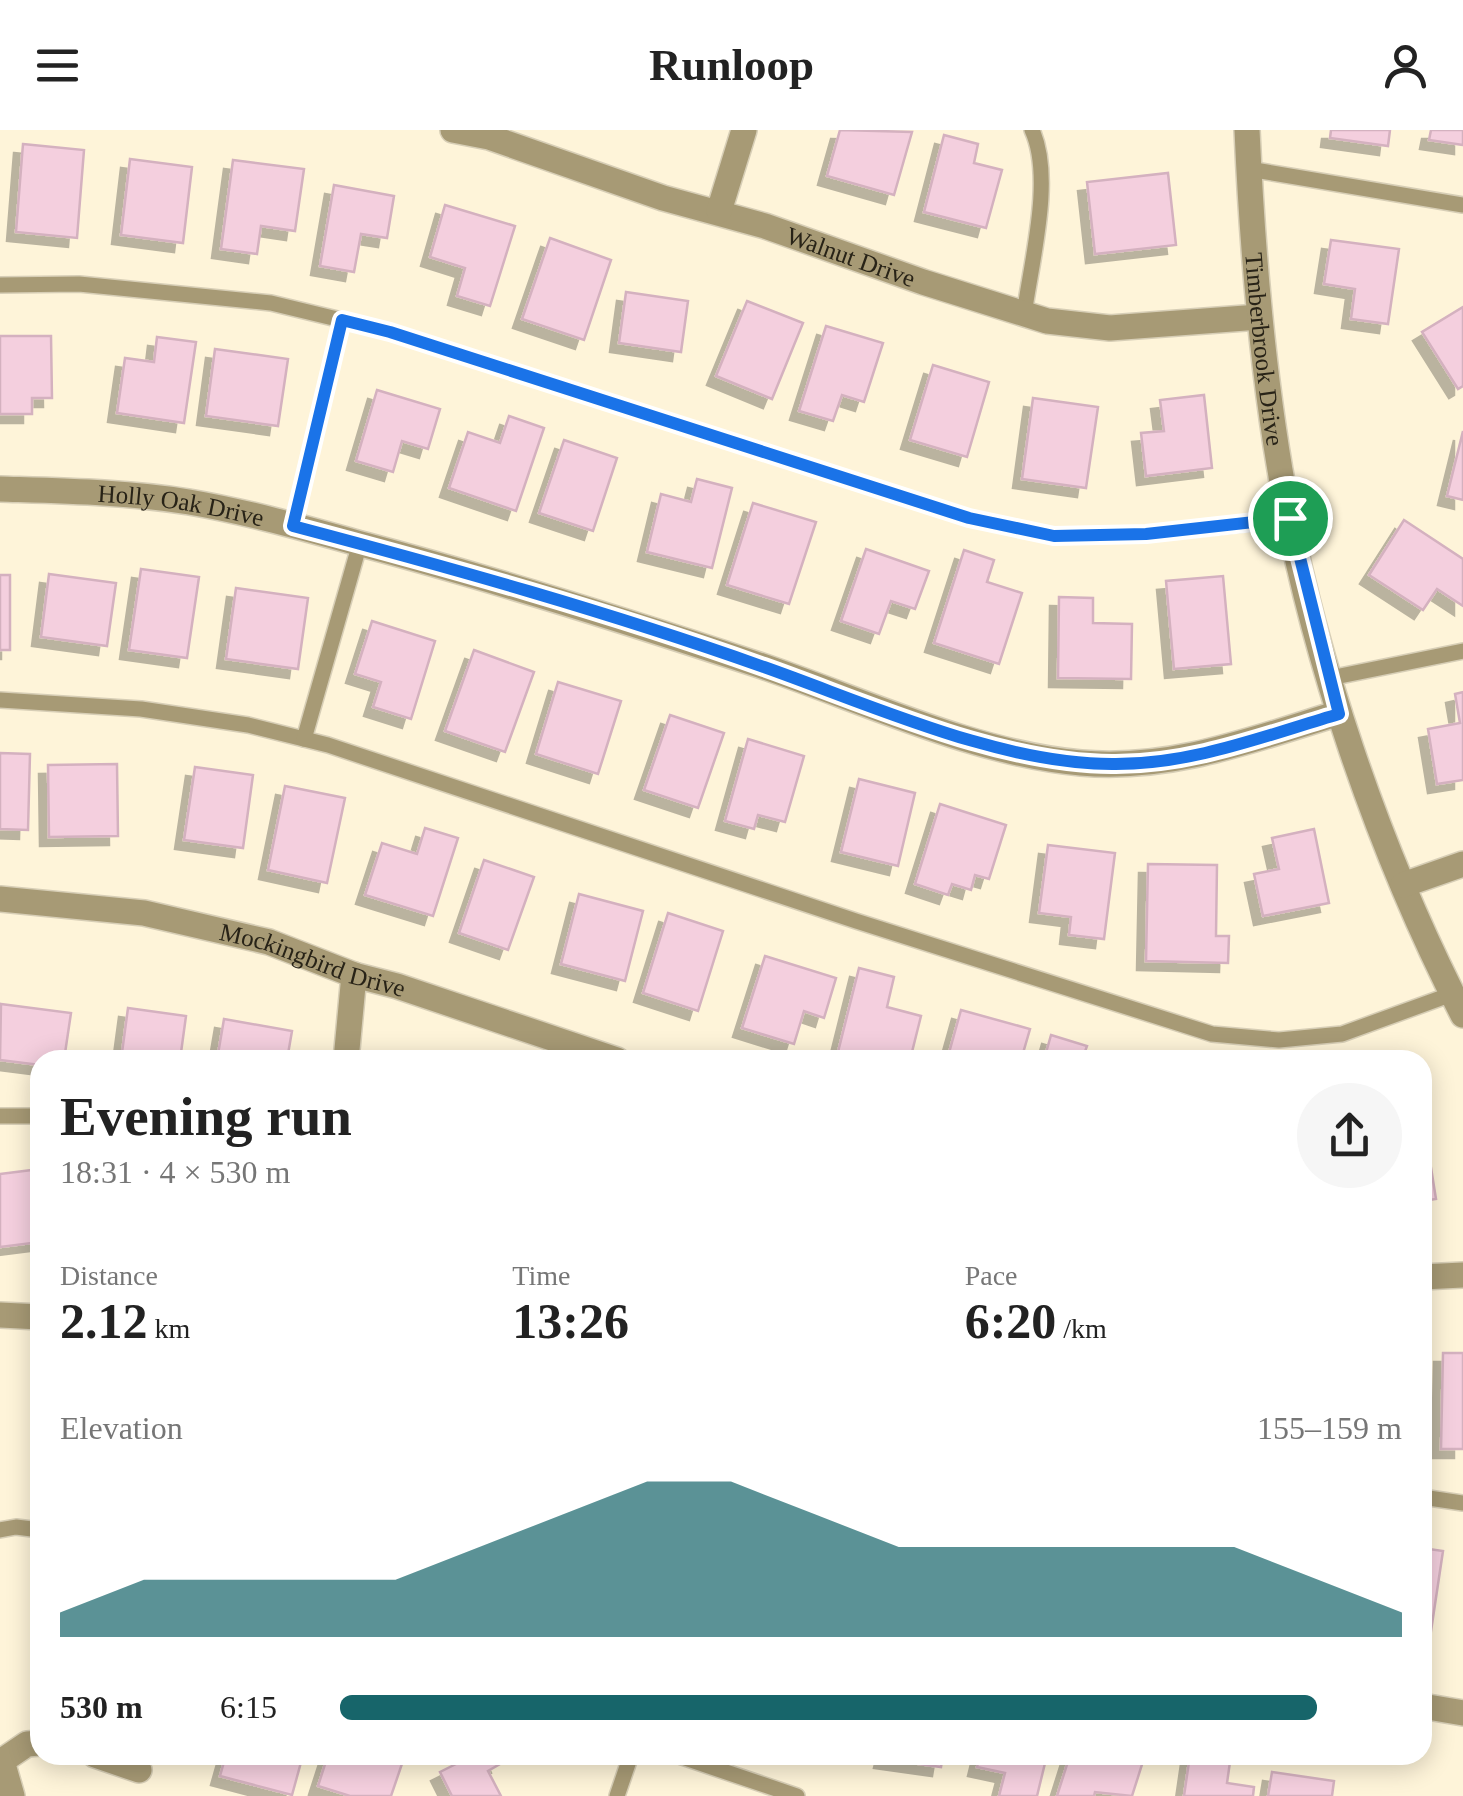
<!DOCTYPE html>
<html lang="en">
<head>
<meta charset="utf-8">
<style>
  :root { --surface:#fff; --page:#f6f6f6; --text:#222; --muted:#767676; --accent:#17656a }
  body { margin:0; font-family:"Times New Roman",serif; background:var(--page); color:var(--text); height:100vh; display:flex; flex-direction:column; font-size:38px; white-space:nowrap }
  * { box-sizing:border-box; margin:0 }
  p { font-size:32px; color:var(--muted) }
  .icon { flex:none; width:55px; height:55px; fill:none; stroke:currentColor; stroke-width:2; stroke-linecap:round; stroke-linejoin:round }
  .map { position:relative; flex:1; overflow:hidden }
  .panel { position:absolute; left:30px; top:920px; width:1402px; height:715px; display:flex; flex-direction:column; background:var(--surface); border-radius:30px; box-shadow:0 5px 25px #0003 }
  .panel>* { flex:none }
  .pin { position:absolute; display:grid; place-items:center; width:85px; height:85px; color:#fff; margin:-42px; border:5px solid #fff; border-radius:50%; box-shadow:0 2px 10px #0007 }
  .round { display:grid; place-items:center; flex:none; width:105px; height:105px; border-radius:52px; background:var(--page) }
  .summary { display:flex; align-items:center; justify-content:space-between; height:170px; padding:0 30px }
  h1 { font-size:55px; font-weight:600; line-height:75px }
  .metrics { display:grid; grid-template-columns:repeat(3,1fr); gap:15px; height:170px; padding:10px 30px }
  .metrics div { display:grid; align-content:center }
  .metrics b { font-size:50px; font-weight:600 }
  .metrics small { font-size:28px; font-weight:400 }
  .metrics p { font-size:28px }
  .chart { height:280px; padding:20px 30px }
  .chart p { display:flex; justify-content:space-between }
  .chart svg { width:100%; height:180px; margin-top:10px; fill:var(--accent); opacity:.7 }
  ul { padding:0 30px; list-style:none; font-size:32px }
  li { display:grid; grid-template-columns:160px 120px 1fr; align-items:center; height:75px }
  li i { height:25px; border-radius:12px; background:var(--accent) }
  header { display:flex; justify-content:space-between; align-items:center; height:130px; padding:0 30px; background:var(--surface); font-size:45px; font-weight:600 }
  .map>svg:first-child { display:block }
  .building { fill:#f4cfde; stroke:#d4b1bf; stroke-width:2.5; filter:url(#shadow) }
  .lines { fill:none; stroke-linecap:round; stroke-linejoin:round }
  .service-casing { stroke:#d7ceb6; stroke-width:18 }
  .minor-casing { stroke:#d7ceb6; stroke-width:28 }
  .service { stroke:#a79a75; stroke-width:15 }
  .minor { stroke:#a79a75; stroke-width:25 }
  .route-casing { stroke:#fff; stroke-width:20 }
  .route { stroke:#1a73e8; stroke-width:12 }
  .labels { text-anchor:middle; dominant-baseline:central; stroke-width:10; stroke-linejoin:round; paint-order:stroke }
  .street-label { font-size:25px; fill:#282317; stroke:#fff }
</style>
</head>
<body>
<header><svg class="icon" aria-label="menu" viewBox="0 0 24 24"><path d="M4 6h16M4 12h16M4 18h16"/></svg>Runloop<svg class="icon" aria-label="person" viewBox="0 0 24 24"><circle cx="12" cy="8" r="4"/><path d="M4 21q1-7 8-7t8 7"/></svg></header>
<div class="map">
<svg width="1463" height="1666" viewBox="0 0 1463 1666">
  <defs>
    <filter id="shadow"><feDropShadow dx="-9" dy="9" stdDeviation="0" flood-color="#0004"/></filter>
  </defs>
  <rect width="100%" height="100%" fill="#fef4d9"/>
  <!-- building -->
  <g class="building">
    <polygon points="840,0 912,2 894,65 827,46"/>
    <polygon points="1331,0 1390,0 1388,16 1330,8"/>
    <polygon points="1431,0 1463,0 1463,15 1429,10"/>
    <polygon points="944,5 978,14 974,33 1002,40 986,98 924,82"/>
    <polygon points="23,14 84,20 77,108 16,102"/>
    <polygon points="130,29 192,37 183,113 121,105"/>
    <polygon points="233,30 304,39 295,101 261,96 257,124 221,119"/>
    <polygon points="1168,43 1176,115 1095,124 1087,52"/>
    <polygon points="334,55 394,66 387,108 361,104 354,142 320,136"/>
    <polygon points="445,75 515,96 490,176 457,166 465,138 430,127"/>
    <polygon points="550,108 611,130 584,210 522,189"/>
    <polygon points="1331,110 1399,119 1388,194 1351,189 1355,159 1324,154"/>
    <polygon points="626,162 688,171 681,222 619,213"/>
    <polygon points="747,171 803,193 772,269 716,246"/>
    <polygon points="1463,177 1463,256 1458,259 1422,202"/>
    <polygon points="826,196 883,213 864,272 842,265 833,291 799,281"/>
    <polygon points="0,206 51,206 52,268 32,268 32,284 0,284"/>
    <polygon points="157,207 196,212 184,293 117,283 125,228 154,232"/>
    <polygon points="215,219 288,229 278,296 206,286"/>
    <polygon points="933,235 989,252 967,327 910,310"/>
    <polygon points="377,260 440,279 428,319 402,311 393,342 356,331"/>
    <polygon points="1204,265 1212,338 1146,346 1141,303 1164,301 1160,270"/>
    <polygon points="1033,268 1098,277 1086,358 1022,349"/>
    <polygon points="509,286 544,298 516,381 449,358 468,302 500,313"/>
    <polygon points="1463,301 1463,370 1447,366"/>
    <polygon points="564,310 617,328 593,401 539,383"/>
    <polygon points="697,349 732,358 712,438 647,422 661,364 691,372"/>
    <polygon points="753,373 816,392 789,474 727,455"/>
    <polygon points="1404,390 1463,429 1463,476 1437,459 1423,480 1369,445"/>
    <polygon points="866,419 929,441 915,479 891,471 879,504 841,491"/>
    <polygon points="964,420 994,430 987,452 1022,463 999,534 934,513"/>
    <polygon points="141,439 199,447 187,528 129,520"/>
    <polygon points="49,444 116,453 107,516 41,507"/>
    <rect x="0" y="445" width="10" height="75"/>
    <polygon points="1223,446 1231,534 1174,539 1166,451"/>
    <polygon points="236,458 308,468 298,539 226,529"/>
    <polygon points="1059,467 1093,468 1093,493 1132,494 1131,549 1058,548"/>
    <polygon points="372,491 435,511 411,589 373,577 381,552 355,544"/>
    <polygon points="474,520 534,542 505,622 445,601"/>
    <polygon points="558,552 621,571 598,644 536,624"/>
    <polygon points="1463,562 1463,650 1437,654 1428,599 1460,593 1455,564"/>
    <polygon points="670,585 724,603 698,678 644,660"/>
    <polygon points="748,609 804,626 785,692 758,685 754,699 725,691"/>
    <polygon points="0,623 30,624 28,700 0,699"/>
    <polygon points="117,634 118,706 49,707 48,635"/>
    <polygon points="195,637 253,645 243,718 184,710"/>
    <polygon points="859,649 915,663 898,736 841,722"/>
    <polygon points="285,656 345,668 327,753 268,740"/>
    <polygon points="940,674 1006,695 989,749 975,745 971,760 952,754 948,765 915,754"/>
    <polygon points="425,698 458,708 433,786 365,765 382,713 417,724"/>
    <polygon points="1314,699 1329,773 1263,786 1254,744 1279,739 1272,708"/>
    <polygon points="1048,715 1115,723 1104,809 1069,805 1071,787 1039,783"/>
    <polygon points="484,730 534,747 508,820 459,803"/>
    <polygon points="1148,734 1217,735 1216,806 1229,806 1228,833 1146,831"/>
    <polygon points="579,764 643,781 625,851 561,834"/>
    <polygon points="668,783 723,801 698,881 643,863"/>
    <polygon points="765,826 836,848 824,888 804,881 794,914 742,898"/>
    <polygon points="859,838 894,847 887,877 921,886 910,930 869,930 838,922"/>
    <polygon points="1,874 71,883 64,930 40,930 40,935 0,930"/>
    <polygon points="128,878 186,886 180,930 121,930"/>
    <polygon points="961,880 1030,899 1021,930 947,930"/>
    <polygon points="224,889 292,901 287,930 217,930"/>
    <polygon points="1051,905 1087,916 1082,930 1044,930"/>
    <polygon points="1428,1019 1436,1069 1422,1071 1422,1020"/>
    <polygon points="40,1039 40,1112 0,1117 0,1044"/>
    <polygon points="1443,1223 1463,1223 1463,1319 1441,1319"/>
    <polygon points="1422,1418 1443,1421 1431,1501 1422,1500"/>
    <polygon points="226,1625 303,1625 292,1665 220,1646"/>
    <polygon points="328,1625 405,1625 391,1666 350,1666 318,1656"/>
    <polygon points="474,1625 496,1625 500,1634 488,1641 501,1666 452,1666 440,1642"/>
    <polygon points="884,1625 943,1625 941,1637 883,1629"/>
    <polygon points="980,1625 1047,1625 1037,1666 999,1666 1005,1643 977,1637"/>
    <polygon points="1070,1625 1145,1625 1132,1666 1095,1662 1094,1666 1057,1666"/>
    <polygon points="1190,1625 1231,1625 1227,1653 1254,1657 1253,1666 1184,1666"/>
    <polygon points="1272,1642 1334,1651 1332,1666 1268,1666"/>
  </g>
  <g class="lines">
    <defs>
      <g id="service">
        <polyline points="1249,39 1463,75"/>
        <polyline points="0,155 79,154 271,173 391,202 969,388 1054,406 1146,404 1290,389"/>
        <path d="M1024,185C1031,132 1054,48 1032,0"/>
        <polyline points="293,396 342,190"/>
        <polyline points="1330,548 1463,521"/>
        <polyline points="0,570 141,579 248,595 328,615 856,791 1212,904 1279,910 1342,904 1452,864"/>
        <polyline points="304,609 360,413"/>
        <polyline points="0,986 40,986"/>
        <polyline points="1422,1367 1463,1373"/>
        <polyline points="0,1400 16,1397 40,1400"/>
        <polyline points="676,1625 797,1666"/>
        <polyline points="617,1666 631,1625"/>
      </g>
      <g id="minor">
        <path id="s1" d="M453,0L489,7L663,68L765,96L923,152L1047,191L1110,198L1259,187"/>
        <path id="s2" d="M1247,0C1252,114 1261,228 1280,340C1310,521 1379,722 1463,885"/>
        <polyline points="719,81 744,0"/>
        <path id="s3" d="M0,359C63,361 126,362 189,372C248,382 307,399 365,415C497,450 626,491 756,534C858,568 974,624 1081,633C1172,641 1254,609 1339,583"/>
        <polyline points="1403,755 1463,734"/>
        <path id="s4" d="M0,769L144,783L269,812L354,845L397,856L617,930"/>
        <polyline points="346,930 354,845"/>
        <polyline points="1422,1147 1463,1145"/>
        <polyline points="0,1185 40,1187"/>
        <polyline points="1422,1576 1463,1583"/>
        <polyline points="95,1625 139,1640"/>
        <polyline points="12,1666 2,1631 27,1614 40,1613"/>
      </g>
    </defs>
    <!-- service casing -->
    <use href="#service" class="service-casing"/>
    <!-- minor casing -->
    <use href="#minor" class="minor-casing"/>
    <!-- service -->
    <use href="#service" class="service"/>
    <!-- minor -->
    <use href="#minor" class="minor"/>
  </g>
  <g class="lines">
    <defs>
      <path id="route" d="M342,190L390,202L969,388L1054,406L1146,404L1290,388L1339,584C1264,606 1191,635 1112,634C999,634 869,574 764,537C609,482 452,438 293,396Z"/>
    </defs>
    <!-- route casing -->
    <use href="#route" class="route-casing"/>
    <!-- route -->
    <use href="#route" class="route"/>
  </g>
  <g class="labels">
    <!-- street labels -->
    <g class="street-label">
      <text stroke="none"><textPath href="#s1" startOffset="418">Walnut Drive</textPath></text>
      <text stroke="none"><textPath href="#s2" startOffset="220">Timberbrook Drive</textPath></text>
      <text stroke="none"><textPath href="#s3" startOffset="182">Holly Oak Drive</textPath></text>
      <text stroke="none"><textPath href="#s4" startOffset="320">Mockingbird Drive</textPath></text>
    </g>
  </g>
</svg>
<div class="pin" style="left:1290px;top:388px;background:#1e9e55"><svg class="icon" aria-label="arrive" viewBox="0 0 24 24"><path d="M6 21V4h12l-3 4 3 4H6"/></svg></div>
<section class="panel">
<div class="summary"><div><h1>Evening run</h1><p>18:31 · 4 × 530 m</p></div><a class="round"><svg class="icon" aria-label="share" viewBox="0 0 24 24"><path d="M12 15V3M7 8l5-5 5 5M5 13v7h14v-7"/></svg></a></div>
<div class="metrics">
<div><p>Distance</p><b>2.12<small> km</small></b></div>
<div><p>Time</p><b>13:26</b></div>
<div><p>Pace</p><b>6:20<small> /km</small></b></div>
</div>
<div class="chart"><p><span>Elevation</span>155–159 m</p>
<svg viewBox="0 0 160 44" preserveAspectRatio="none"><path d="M0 44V38L10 30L20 30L30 30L40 30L50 22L60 14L70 6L80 6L90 14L100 22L110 22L120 22L130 22L140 22L150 30L160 38V44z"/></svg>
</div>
<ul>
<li><b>530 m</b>6:15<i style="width:92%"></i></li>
</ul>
</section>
</div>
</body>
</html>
